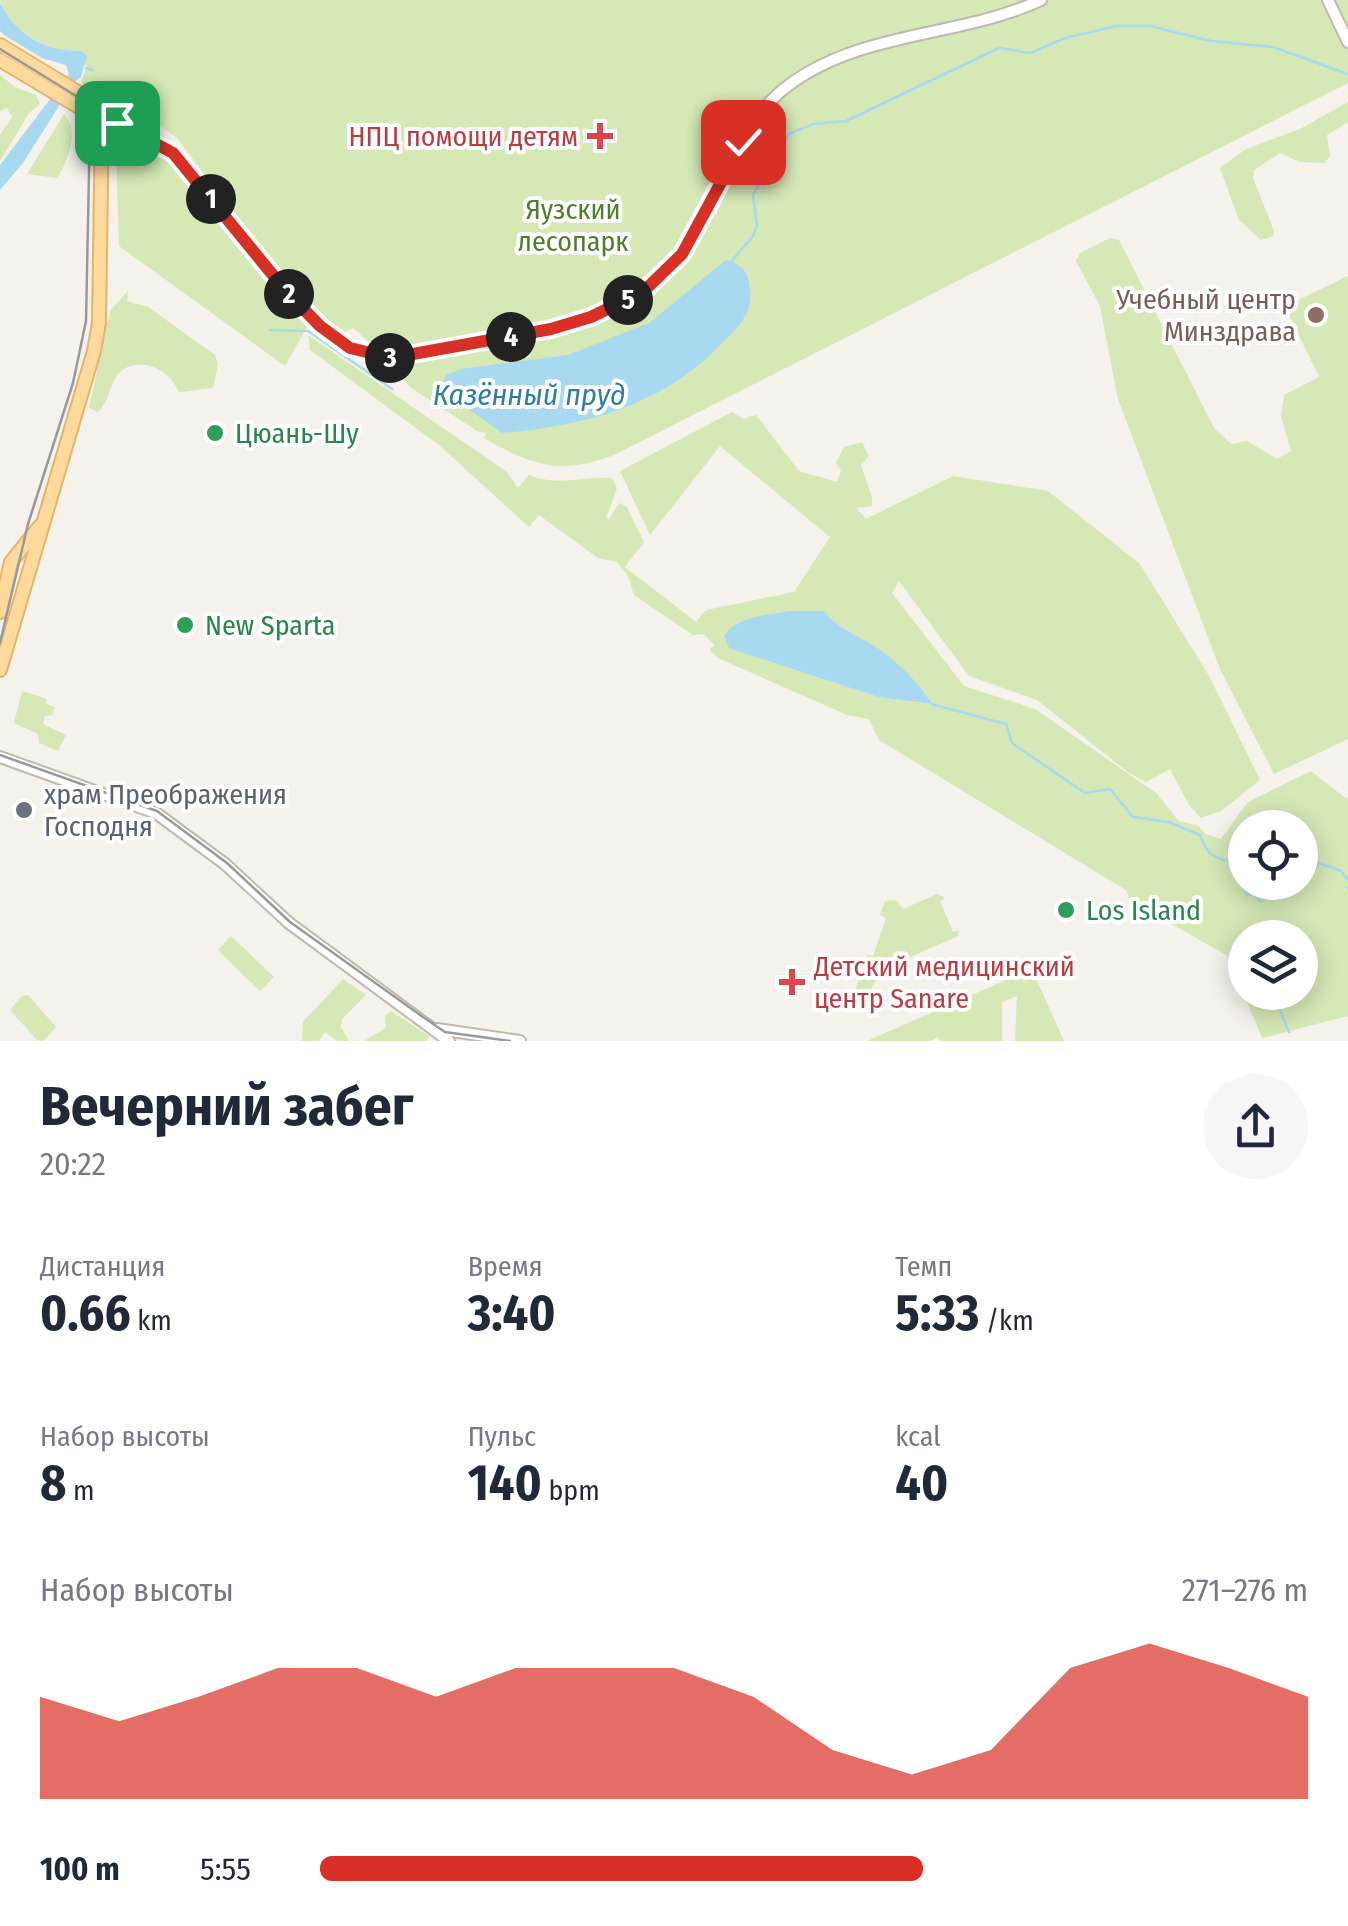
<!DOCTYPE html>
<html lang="ru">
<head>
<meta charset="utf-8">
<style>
  :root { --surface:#fff; --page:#f6f6f7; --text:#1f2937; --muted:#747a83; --accent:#d93025 }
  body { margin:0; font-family:"Fira Sans Condensed",sans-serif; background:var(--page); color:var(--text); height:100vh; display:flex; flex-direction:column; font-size:38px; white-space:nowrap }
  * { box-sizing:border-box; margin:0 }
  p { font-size:32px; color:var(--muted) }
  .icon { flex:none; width:55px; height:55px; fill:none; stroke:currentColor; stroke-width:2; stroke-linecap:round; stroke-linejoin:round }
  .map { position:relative; height:1041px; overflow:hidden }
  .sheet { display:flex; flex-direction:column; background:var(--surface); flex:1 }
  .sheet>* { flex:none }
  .buttons { position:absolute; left:1228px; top:810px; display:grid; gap:20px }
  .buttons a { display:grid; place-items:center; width:90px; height:90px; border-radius:50%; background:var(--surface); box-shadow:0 5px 25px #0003; font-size:50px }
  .pin { position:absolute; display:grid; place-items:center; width:85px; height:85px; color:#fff; margin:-42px; border-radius:20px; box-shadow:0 5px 15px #0006 }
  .km { position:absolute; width:50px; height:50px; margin:-25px; border-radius:50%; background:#222; color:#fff; font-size:28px; line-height:50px; text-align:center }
  .round { display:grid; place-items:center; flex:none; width:105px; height:105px; border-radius:52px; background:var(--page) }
  .overview { display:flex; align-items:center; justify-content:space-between; height:170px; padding:0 40px }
  h1 { font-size:55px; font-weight:700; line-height:75px }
  .metrics { display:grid; grid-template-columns:repeat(3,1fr); gap:15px; height:170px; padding:10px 40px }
  .metrics div { display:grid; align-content:center }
  .metrics b { font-size:50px; font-weight:700 }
  .metrics small { font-size:28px; font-weight:400 }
  .metrics p { font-size:28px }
  .chart { height:280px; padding:20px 40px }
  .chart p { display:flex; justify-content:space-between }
  .chart svg { width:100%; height:180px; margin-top:10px; fill:var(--accent); opacity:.7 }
  ul { padding:0 40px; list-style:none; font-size:32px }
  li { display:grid; grid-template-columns:160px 120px 1fr; align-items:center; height:75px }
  li i { height:25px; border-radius:12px; background:var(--accent) }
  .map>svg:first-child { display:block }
  .green { fill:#d5e8b5; fill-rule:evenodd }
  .water { fill:#a9d9f0 }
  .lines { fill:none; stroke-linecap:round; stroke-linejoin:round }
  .stream { stroke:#a9d9f0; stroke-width:2.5 }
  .minor-casing { stroke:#c1b8ad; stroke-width:14 }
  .major-casing { stroke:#e3b56b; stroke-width:16 }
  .minor { stroke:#fff; stroke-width:10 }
  .major { stroke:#fdd99c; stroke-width:12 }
  .tram { stroke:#999; stroke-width:2.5 }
  .route-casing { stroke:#fff; stroke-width:20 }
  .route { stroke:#d93025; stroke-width:12 }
  .health-dot { fill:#e0444e; stroke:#fff; stroke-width:4 }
  .education-dot { fill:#8d6e63; stroke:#fff; stroke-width:4 }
  .leisure-dot { fill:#2e9e5b; stroke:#fff; stroke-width:4 }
  .worship-dot { fill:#6b7280; stroke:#fff; stroke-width:4 }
  .labels { text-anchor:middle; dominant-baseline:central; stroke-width:8; stroke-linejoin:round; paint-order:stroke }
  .health-label { font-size:28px; fill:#be3a42; stroke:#fff; text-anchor:end }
  .park-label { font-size:28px; fill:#507c2b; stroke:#fff }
  .education-label { font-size:28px; fill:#785e54; stroke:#fff; text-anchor:end }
  .leisure-label { font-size:28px; fill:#27864d; stroke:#fff; text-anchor:start }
  .worship-label { font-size:28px; fill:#5b616d; stroke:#fff; text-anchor:start }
  .water-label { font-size:30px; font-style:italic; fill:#2e7da6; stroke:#fff }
</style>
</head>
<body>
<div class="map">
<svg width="1348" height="1041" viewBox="0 0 1348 1041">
  <rect width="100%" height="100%" fill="#f5f1eb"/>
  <!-- green -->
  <g class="green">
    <path d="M0,0H1348V83L614,455C560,475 533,466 484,438L486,433L477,431L410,387L385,356L353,328L342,334L322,323L201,177L204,174L177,138L163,128L130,114L81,83L86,68L81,51C46,51 12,34 0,0Z"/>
    <polygon points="0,75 15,87 36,95 40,104 29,113 0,161 0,135 12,117 7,108 0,111"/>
    <polygon points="1348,102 1348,122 1327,135 1330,156 1325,163 1300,162 1280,153 1254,170 1253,178 1274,231 1273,236 1261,240 1239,220 1220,168 1246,149 1302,128"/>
    <path d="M64,114C80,132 68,160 57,178L27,174Z"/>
    <polygon points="132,145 175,165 307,327 285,366 119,246 116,153 121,146"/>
    <polygon points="1110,238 1119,240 1214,428 1231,444 1247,441 1277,459 1291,451 1281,416 1284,395 1319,377 1289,315 1290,304 1348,276 1348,739 1274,774 1220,669 1118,399 1100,306 1076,261 1080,253"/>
    <path d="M128,291L127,301L148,307L215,355L218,364L213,388L179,392C171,371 142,355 121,371C109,381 110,402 98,412L89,408L110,311Z"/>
    <path d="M308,335L507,472L518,488L529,475C558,487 584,476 612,478L617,488L606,518L609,519L619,503L627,507L644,542L625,567L696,622L706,610L794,592L830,537L720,446L650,535L620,471L732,412L743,419L756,415L799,471L837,482L841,471L836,463L844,447L862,442L869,456L861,465L872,497V506L856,508L866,519L953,476L1048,491L1140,564L1209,676L1260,780L1221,811L1201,818L1189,805L1170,769L1146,782L1129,773L1037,700L969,676L899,581L892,593L964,686L1035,709L1156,793L1179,821L1199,826L1205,834L1221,839L1248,802L1311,771L1348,800V1016L1262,1038L1228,956L1131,901L1126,890L879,740L869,719L847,715L718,658L710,650L714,645L704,634L693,635L634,595L628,576L617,562L598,558L539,515L529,527L439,445L310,350ZM835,624L876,647L930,704L878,697L827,680ZM1245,828H1300V882H1245ZM1245,938H1300V992H1245Z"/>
    <polygon points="22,691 47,699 46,704 55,707 52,715 45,716 43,724 66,735 58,751 39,743 38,734 14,723"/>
    <polygon points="937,894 945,898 940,901 953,932 959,930 958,936 890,966 884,964 871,989 875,992 863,1007 853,997 867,955 873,956 886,918 880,915 885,901 895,900 903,909"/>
    <polygon points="231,936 274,977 260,991 218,950"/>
    <polygon points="1047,962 1034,974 1064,1041 1015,1041 1017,996 1002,1002 1002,1041 940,1041 938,1037 930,1041 867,1041"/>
    <polygon points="343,979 366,995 342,1019 341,1027 349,1041 337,1041 325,1032 319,1041 302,1041 303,1022"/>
    <polygon points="28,995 56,1027 44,1041 37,1040 10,1010 22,996"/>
    <polygon points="391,1011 429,1036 426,1041 364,1041 386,1028 385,1016"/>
  </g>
  <!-- water -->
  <g class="water">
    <path d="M0,2C15,35 45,51 81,51L87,56L81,77L74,82L23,163L0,190V165L69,74L66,65L42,58L4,35L0,31Z"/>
    <path d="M726,260C744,265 750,274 750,294C751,317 736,329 720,345C662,406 584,426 502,433L457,401L443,385L446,375L461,369L568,355L649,323Z"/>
    <path d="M790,611H824C838,629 857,635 876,647C899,663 917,681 932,704L878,697L729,648L724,636C736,616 769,615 790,611Z"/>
  </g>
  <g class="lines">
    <!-- stream -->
    <g class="stream">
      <polyline points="86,68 93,70"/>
      <polyline points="730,263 753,236 757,226 753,195 789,134 813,124 846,121 999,48 1030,53 1065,38 1116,26 1150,26 1211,41 1273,47 1348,74"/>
      <polyline points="270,330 308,331 392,389"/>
      <path d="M931,704L1006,724L1012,743L1085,793L1110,789L1133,817L1169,822L1200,835C1207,853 1210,857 1232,862L1247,895H1254L1261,902L1272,895L1271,882"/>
      <polyline points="1300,879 1319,863 1341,871 1348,880"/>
      <polyline points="1348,886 1348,889"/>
      <polyline points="1273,992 1289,1032"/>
    </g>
    <defs>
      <g id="minor">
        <polyline points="1328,0 1348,42"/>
        <path d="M102,116C124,126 153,135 171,151C233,207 303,364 398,357C512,336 643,334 703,218C726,174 747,115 789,85C861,31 962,37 1041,0"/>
        <polyline points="0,757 156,813 225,864 289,923 449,1041"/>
        <polyline points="437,1029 520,1041"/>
      </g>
      <g id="major">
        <polyline points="0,45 76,91 102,116"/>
        <polyline points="0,60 82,109 102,116"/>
        <polyline points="0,612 11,562 40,526"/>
        <polyline points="0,670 94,351 99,323 102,116"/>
      </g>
    </defs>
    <!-- minor casing -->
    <use href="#minor" class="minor-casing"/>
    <!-- major casing -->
    <use href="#major" class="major-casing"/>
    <!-- minor -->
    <use href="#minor" class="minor"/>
    <!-- major -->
    <use href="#major" class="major"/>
    <!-- tram -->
    <g class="tram">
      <polyline points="0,49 81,99 90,124 86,321 73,383 28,524 0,643"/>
      <polyline points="0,755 157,811 227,863 290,922 423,1017 445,1032 510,1041"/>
    </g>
  </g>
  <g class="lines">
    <defs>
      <polyline id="route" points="117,123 173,153 286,291 320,326 350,348 391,358 551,329 591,317 644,291 682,254 743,142"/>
    </defs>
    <!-- route casing -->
    <use href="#route" class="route-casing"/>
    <!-- route -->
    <use href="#route" class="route"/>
  </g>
  <!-- markers -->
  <g class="health-dot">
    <path d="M595 121h10v10h10v10h-10v10h-10v-10h-10v-10h10z"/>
    <path d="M787 967h10v10h10v10h-10v10h-10v-10h-10v-10h10z"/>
  </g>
  <circle class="education-dot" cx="1316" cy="315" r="10"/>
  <g class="leisure-dot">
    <circle cx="215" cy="433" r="10"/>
    <circle cx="185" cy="625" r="10"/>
    <circle cx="1066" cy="910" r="10"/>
  </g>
  <circle class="worship-dot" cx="24" cy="810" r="10"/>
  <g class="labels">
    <!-- health labels -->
    <g class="health-label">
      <text x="578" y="136">НПЦ помощи детям</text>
      <text x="814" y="966" text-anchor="start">Детский медицинский<tspan x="814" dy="32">центр Sanare</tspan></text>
    </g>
    <!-- park labels -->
    <g class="park-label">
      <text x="573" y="209">Яузский<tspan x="573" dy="32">лесопарк</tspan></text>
    </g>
    <!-- education labels -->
    <g class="education-label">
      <text x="1296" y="299">Учебный центр<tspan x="1296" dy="32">Минздрава</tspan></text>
    </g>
    <!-- leisure labels -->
    <g class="leisure-label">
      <text x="235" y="433">Цюань-Шу</text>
      <text x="205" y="625">New Sparta</text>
      <text x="1086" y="910">Los Island</text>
    </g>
    <!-- worship labels -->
    <g class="worship-label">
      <text x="44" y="794">храм Преображения<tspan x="44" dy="32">Господня</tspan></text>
    </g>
    <!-- water labels -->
    <g class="water-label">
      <text x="529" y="395">Казённый пруд</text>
    </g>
  </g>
</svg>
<div class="buttons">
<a><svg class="icon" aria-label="locate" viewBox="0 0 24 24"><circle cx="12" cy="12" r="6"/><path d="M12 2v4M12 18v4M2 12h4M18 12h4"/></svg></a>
<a><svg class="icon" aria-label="layers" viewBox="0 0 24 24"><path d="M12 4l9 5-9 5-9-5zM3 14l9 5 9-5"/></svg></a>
</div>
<div class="pin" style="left:117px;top:123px;background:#1e9e55"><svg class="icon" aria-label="arrive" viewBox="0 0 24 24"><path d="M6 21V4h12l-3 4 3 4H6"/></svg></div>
<div class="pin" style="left:743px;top:142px;background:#d93025"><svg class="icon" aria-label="check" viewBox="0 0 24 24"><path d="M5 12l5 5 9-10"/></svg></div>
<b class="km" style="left:211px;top:199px">1</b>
<b class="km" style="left:289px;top:294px">2</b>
<b class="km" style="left:390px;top:358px">3</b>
<b class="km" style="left:511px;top:337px">4</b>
<b class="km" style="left:628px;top:300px">5</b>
</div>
<section class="sheet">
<div class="overview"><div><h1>Вечерний забег</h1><p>20:22</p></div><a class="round"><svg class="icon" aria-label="share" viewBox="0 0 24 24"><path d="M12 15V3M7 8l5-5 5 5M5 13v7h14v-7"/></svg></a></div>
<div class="metrics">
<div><p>Дистанция</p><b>0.66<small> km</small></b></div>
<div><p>Время</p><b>3:40</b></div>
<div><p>Темп</p><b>5:33<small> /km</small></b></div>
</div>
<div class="metrics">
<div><p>Набор высоты</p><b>8<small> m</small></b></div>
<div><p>Пульс</p><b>140<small> bpm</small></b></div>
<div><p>kcal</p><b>40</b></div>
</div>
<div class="chart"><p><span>Набор высоты</span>271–276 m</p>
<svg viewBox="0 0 160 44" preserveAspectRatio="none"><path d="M0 44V19L10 25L20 19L30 12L40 12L50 19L60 12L70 12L80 12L90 19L100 32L110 38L120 32L130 12L140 6L150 12L160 19V44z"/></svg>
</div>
<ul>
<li><b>100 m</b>5:55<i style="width:61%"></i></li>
</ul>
</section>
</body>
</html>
